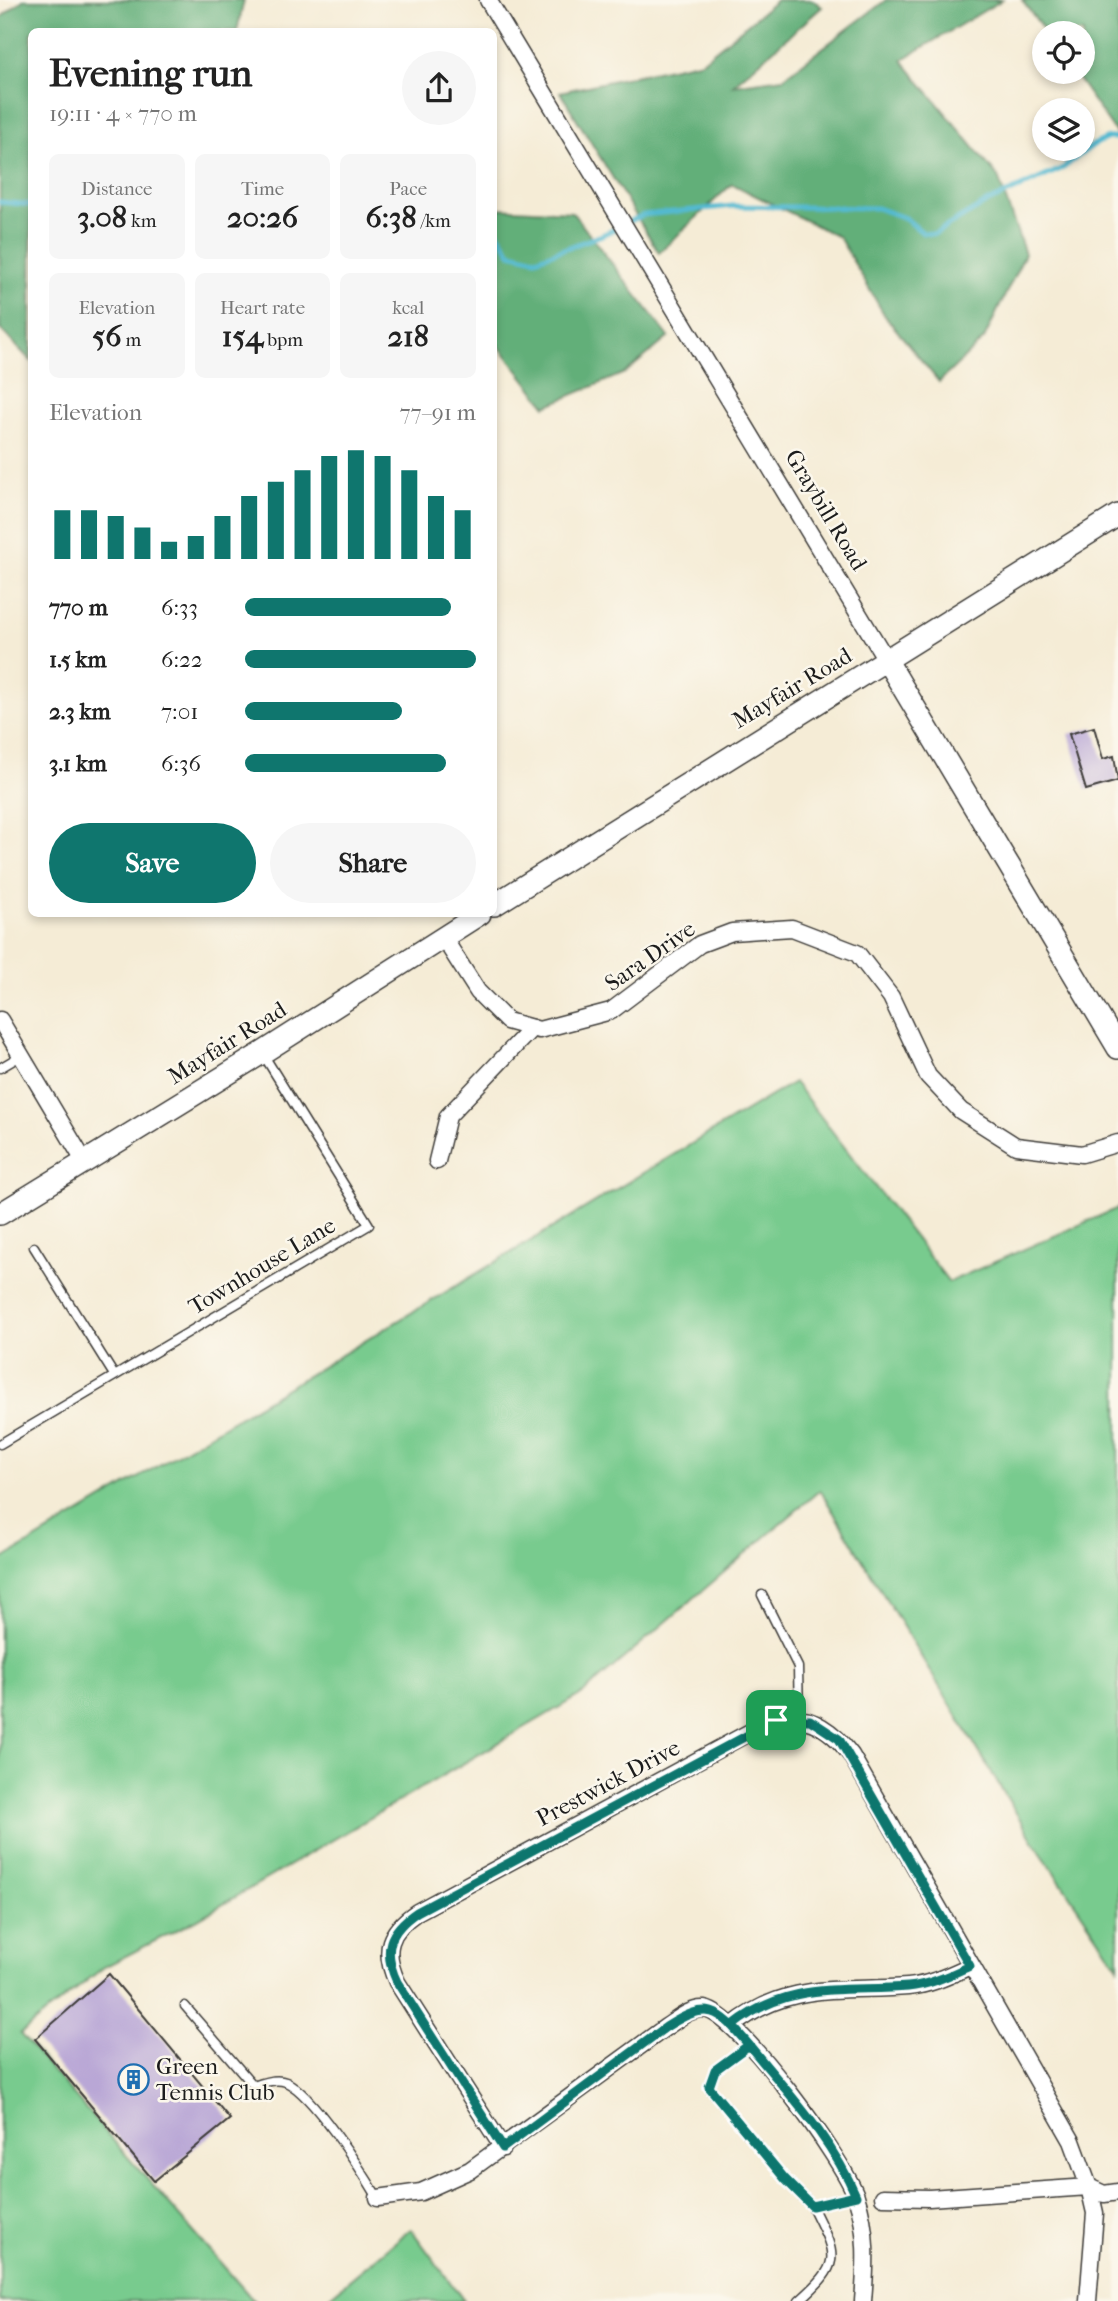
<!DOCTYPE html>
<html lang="en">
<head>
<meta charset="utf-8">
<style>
  :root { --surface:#fff; --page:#f6f6f6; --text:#222; --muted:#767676; --accent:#0f766e }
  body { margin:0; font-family:"IM FELL French Canon",serif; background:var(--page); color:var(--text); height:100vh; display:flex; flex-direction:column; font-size:26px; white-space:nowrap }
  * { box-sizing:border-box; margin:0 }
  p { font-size:23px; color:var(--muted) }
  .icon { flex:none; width:38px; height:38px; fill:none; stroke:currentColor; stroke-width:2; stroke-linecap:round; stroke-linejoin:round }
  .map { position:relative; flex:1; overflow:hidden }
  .drawer { position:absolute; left:28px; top:28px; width:469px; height:889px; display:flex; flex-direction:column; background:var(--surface); border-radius:10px; box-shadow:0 4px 10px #0003 }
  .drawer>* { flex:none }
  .fabs { position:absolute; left:1032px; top:21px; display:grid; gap:14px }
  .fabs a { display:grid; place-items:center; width:63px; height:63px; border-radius:50%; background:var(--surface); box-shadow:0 4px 10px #0003; font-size:35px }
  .pin { position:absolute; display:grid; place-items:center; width:60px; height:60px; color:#fff; margin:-30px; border-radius:14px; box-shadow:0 4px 10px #0006 }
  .round { display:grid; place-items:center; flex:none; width:74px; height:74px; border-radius:37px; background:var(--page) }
  .head { display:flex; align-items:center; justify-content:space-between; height:119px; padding:0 21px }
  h1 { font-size:38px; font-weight:700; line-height:52px }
  .figures { display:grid; grid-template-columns:repeat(3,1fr); gap:10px; height:119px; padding:7px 21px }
  .figures div { display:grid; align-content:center; border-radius:10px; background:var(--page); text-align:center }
  .figures b { font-size:30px; font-weight:700 }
  .figures small { font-size:19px; font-weight:400 }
  .figures p { font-size:19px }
  .chart { height:196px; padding:14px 21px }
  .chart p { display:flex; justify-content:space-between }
  .chart svg { width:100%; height:126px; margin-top:7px; stroke:var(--accent); stroke-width:6 }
  .primary-button { display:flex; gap:14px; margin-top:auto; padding:14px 21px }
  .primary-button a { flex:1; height:80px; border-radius:42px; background:var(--accent); color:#fff; font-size:28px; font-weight:700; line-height:80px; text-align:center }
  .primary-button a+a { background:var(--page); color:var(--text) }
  ul { padding:0 21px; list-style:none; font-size:23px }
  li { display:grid; grid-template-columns:112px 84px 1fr; align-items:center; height:52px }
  li i { height:18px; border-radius:9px; background:var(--accent) }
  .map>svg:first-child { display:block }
  .green { fill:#78cb8e; stroke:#4a7455; stroke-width:2 }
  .forest { fill:#62af79; stroke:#3f664a; stroke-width:2 }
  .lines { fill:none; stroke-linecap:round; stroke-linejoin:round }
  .stream { stroke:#53bad1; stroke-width:5 }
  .building { fill:#b9a7d6 }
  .lane-casing { stroke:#3d3b38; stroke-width:11 }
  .street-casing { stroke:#3d3b38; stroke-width:19 }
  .secondary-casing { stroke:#3d3b38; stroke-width:24 }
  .lane { stroke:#fff; stroke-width:8 }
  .street { stroke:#fff; stroke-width:16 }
  .secondary { stroke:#fff; stroke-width:21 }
  .route-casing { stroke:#fff; stroke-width:14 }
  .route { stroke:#0f766e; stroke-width:9 }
  .labels { text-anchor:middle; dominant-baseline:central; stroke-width:5; stroke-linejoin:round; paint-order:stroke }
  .street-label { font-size:23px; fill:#1c1c1c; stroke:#fbf7ec }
  .poi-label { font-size:23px; fill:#1c1c1c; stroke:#fbf7ec; text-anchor:start }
</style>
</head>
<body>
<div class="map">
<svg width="1118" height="2301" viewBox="0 0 1118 2301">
  <rect width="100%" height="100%" fill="#fbf7ec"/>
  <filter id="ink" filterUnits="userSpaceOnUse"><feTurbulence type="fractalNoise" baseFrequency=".0143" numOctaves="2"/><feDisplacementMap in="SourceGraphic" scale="14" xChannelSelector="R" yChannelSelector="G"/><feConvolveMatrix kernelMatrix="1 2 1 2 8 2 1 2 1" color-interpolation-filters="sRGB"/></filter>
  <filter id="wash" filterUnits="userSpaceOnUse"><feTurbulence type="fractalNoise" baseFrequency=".00686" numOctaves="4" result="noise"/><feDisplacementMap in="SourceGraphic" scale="28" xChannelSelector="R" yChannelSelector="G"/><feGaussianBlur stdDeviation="1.57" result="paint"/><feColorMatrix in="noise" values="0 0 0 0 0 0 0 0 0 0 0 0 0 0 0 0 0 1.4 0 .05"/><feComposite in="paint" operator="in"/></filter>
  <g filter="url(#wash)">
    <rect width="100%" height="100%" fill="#f5ecd6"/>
    <!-- green -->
    <g class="green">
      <polygon points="794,1082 949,1282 1118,1208 1118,1967 1035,1844 820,1490 582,1694 196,1920 104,1967 20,2034 254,2301 0,2301 0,1561"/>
      <polygon points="411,2229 464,2301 324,2301"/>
    </g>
    <!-- forest -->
    <g class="forest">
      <polygon points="23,0 244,0 237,31 32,32 31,361 0,329 0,18"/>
      <polygon points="777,0 813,0 822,7 733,85 783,78 886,0 1002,0 902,60 998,177 1025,254 984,339 939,382 885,316 839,237 732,184 659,253 560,92 702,61"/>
      <polygon points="1022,0 1118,0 1118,136 1073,72 1083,72 1083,33 1046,33"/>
      <polygon points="494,208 572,212 669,337 625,373 546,406 494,340"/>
    </g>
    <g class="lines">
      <!-- stream -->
      <g class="stream">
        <polyline points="0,202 32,205"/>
        <polyline points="494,227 511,253 536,259 602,235 643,215 733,206 877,208 905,218 923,233 934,234 986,203 1063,168 1093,145 1108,138 1118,138"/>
      </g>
    </g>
    <g id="blocks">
      <!-- building -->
      <g class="building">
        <polygon points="1094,727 1103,759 1114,756 1118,781 1086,790 1069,734"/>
        <polygon points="109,1974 230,2119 154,2181 35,2039"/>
      </g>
    </g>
  </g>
  <g filter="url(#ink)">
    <use href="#blocks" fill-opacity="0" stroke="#3d3b38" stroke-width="2"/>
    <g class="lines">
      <defs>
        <g id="lane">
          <polyline points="0,1068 22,1055"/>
          <polyline points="34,1247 114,1375"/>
          <polyline points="0,1444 369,1225 263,1054"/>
          <polyline points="762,1595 798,1667 799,1718"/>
          <path d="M185,2006L254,2086C264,2082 276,2078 286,2082C313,2094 362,2171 378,2198"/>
          <polyline points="749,2045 715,2070 709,2087 785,2179 812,2206 856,2196"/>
          <path d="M799,2301C843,2262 837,2257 812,2206"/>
        </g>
        <g id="street">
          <polyline points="488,0 887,661"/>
          <polyline points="443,937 478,992 507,1021 539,1030 611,1011 700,944 732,932 792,928 857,953 891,997 928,1076 961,1111 1016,1146 1082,1154 1118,1143"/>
          <polyline points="0,1020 84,1161"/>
          <polyline points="437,1161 448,1116 532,1028"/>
          <path d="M732,2026C788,1981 841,1992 908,1987C930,1985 950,1975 970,1966"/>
          <path d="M503,2148L397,1982C382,1950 389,1931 417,1912L763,1725C800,1709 828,1724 851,1755L1072,2141L1089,2187L1104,2194L1118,2192"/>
          <polyline points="883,2197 929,2198 1089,2187 1095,2213 1088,2301"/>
          <path d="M378,2198L421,2192L470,2170L666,2027C677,2020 690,2008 704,2009C738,2013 844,2161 856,2196C868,2231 866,2265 863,2301"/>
        </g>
        <g id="secondary">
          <polyline points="887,661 1118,1048"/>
          <polyline points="494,905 1118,515"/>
          <polyline points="0,1214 262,1053 480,914"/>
        </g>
      </defs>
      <!-- lane casing -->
      <use href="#lane" class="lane-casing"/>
      <!-- street casing -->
      <use href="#street" class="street-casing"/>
      <!-- secondary casing -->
      <use href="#secondary" class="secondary-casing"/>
      <!-- lane -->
      <use href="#lane" class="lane"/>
      <!-- street -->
      <use href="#street" class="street"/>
      <!-- secondary -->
      <use href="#secondary" class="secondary"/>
    </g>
  </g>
  <g class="lines" filter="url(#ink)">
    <defs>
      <path id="route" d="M776,1720L417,1912C389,1931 382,1950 397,1982L503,2148L666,2027C708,2000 718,2008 749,2045C788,2093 832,2139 856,2196L812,2206L785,2179L709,2087L715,2070L749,2045L732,2026C788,1981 841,1992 908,1987C930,1985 950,1975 970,1966L839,1739L810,1720H776"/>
    </defs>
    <!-- route casing -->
    <use href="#route" class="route-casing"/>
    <!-- route -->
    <use href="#route" class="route"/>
  </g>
  <!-- icons -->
  <defs>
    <symbol id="building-ring" viewBox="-11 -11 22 22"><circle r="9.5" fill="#fbf7ec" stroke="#1f6fb2" stroke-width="1.5"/><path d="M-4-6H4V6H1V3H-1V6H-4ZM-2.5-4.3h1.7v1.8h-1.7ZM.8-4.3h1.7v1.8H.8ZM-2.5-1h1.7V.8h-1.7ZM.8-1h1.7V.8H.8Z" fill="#1f6fb2"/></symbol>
  </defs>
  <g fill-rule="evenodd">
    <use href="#building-ring" x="116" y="2062" width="35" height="35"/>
  </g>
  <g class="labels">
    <!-- street labels -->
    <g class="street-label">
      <text transform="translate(826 510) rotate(59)">Graybill Road</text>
      <text transform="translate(792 688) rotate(-31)">Mayfair Road</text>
      <text transform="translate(650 956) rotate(-35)">Sara Drive</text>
      <text transform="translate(227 1043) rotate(-32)">Mayfair Road</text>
      <text transform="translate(262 1266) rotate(-31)">Townhouse Lane</text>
      <text transform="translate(608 1783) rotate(-28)">Prestwick Drive</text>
    </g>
    <!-- poi labels -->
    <g class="poi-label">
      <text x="156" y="2066">Green<tspan x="156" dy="26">Tennis Club</tspan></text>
    </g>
  </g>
</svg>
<div class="fabs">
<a><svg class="icon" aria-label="locate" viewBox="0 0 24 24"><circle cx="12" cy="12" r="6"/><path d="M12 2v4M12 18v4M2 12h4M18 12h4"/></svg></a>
<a><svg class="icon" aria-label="layers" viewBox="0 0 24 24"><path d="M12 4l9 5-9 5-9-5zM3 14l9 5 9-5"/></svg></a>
</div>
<div class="pin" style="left:776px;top:1720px;background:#1e9e55"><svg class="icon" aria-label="arrive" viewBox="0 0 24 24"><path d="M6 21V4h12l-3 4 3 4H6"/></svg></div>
<section class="drawer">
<div class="head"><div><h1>Evening run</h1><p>19:11 · 4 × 770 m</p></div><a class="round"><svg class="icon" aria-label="share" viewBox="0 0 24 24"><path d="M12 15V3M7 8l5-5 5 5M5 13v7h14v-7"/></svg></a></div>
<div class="figures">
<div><p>Distance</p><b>3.08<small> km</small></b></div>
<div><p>Time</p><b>20:26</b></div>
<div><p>Pace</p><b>6:38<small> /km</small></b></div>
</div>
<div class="figures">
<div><p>Elevation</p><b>56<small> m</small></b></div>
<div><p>Heart rate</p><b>154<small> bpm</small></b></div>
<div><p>kcal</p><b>218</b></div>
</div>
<div class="chart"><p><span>Elevation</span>77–91 m</p>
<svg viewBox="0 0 160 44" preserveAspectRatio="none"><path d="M5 44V27M15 44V27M25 44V29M35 44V33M45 44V38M55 44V36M65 44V29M75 44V22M85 44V17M95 44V13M105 44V8M115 44V6M125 44V8M135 44V13M145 44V22M155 44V27"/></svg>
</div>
<ul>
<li><b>770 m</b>6:33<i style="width:89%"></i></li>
<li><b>1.5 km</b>6:22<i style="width:100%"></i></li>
<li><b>2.3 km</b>7:01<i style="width:68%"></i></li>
<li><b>3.1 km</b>6:36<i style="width:87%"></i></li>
</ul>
<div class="primary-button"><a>Save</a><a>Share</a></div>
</section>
</div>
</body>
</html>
